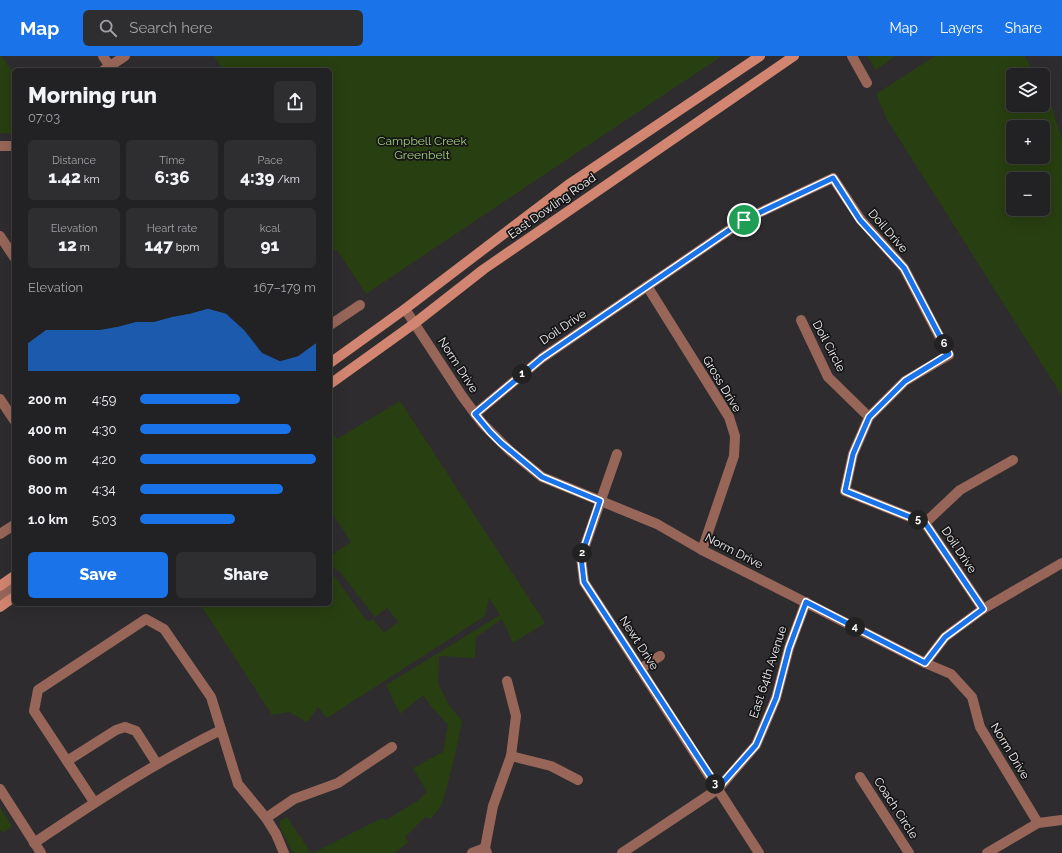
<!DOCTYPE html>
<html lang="en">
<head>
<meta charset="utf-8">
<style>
  :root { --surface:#222123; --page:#2e2e30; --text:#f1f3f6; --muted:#a2a3a6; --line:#3f3e41; --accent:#1a73e8 }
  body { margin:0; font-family:Raleway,sans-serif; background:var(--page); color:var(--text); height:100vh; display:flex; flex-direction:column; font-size:15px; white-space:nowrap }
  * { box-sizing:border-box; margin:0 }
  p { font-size:13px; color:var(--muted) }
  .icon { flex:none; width:22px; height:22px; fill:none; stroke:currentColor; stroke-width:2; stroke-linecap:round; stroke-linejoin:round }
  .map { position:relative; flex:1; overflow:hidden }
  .drawer { position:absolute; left:12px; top:12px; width:320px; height:538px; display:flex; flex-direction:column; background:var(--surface); border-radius:6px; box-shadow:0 4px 16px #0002,0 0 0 1px var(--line) }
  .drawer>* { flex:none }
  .buttons { position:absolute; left:1006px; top:12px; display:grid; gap:8px }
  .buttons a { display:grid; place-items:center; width:44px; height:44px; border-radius:6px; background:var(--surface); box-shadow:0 4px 16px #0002,0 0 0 1px var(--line); font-size:20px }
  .pin { position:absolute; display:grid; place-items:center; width:34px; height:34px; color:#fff; margin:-17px; border:2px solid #fff; border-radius:50%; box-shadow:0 1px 4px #0007 }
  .km { position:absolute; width:20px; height:20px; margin:-10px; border-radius:50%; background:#222; color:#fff; font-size:11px; line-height:20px; text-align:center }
  .round { display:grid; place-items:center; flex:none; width:42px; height:42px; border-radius:6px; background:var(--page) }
  .headline { display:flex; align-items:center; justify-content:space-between; height:68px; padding:0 16px }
  h1 { font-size:22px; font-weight:800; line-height:30px }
  .figures { display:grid; grid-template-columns:repeat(3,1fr); gap:6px; height:68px; padding:4px 16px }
  .figures div { display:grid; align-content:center; border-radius:6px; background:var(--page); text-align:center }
  .figures b { font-size:17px; font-weight:800 }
  .figures small { font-size:11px; font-weight:400 }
  .figures p { font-size:11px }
  .chart { height:112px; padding:8px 16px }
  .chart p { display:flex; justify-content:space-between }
  .chart svg { width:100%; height:72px; margin-top:4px; fill:var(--accent); opacity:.7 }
  .primary-button { display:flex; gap:8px; margin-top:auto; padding:8px 16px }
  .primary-button a { flex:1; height:46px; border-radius:6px; background:var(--accent); color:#fff; font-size:16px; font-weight:800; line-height:46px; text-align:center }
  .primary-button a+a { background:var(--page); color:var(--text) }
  ul { padding:0 16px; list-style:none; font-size:13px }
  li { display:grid; grid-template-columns:64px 48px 1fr; align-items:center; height:30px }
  li i { height:10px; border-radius:5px; background:var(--accent) }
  header { display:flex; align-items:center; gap:24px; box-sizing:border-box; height:56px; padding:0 20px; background:var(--accent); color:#fff }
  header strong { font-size:19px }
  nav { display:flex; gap:22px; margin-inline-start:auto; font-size:14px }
  .search { width:280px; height:36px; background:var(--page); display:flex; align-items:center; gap:10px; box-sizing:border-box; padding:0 14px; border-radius:6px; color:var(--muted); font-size:15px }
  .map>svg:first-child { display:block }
  .green { fill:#283f11; fill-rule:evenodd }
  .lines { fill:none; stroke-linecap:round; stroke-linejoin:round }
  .minor { stroke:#976659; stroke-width:10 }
  .secondary { stroke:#d28570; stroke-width:10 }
  .route-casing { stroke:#fff; stroke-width:8 }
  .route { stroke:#1a73e8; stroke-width:5 }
  .labels { text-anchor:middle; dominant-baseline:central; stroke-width:3.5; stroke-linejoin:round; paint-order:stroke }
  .park-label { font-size:12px; fill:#a3d07f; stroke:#161516 }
  .street-label { font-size:12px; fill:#f2f1f3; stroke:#161516 }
</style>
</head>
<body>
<header>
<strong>Map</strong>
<div class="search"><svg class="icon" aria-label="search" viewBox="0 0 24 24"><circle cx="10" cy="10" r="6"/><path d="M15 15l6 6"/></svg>Search here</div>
<nav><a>Map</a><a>Layers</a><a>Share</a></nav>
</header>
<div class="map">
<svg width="1062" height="797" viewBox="0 0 1062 797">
  <rect width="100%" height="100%" fill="#2e2c2f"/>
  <!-- green -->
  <g class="green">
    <polygon points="0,0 2,0 14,19 14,78 0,77"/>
    <polygon points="214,0 722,0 366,238 337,194 335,195 330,187 330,14 223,14"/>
    <polygon points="867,0 895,0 876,14"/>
    <path d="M935,0H1025L1035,19H1013V49H1043V34L1052,51L1062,85V340L886,62L876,38ZM1013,71H1043V101H1013ZM1013,123H1043V153H1013Z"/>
    <polygon points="400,345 545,567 513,587 502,563 476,581 475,602 439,600 438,628 449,649 462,665 454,704 442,748 431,763 425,761 405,781 409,786 395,797 313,797 382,762 386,764 419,744 427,736 413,712 443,696 448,669 431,650 423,639 400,658 386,629 500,559 489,542 485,560 327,662 318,651 307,666 289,656 272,659 200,548 330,548 330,518 335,521 366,564 371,565 373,563 384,577 398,566 387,552 375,561 340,516 330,510 330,500 351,486 332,457 330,458 330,374 337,383"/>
    <polygon points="0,751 12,770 5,776 0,775"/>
    <polygon points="287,761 311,797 293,797 280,771 280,765"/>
  </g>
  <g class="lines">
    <!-- minor -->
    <g class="minor">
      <polyline points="103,0 112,14"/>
      <polyline points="852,0 867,27"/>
      <polyline points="104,14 125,0"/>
      <polyline points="0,90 14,90"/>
      <polyline points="0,180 14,201"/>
      <polyline points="647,230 729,361 735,380 734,400 702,494"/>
      <polyline points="405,253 462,340 482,367 510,395 542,421 657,468 702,494 925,607 951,618 972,641 980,671 1038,767"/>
      <polyline points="801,264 828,321 869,361"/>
      <polyline points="330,269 360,249"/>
      <polyline points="0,343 14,364"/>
      <polyline points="475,358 542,302 744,164 833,122 861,164 904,212 949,299 905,325 869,361 853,398 845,435 925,467 983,553"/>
      <polyline points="617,398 581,501 584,526 759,797"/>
      <polyline points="925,467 960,434 1013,404"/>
      <polyline points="0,478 14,469"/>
      <polyline points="0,540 9,533 14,526"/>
      <polyline points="925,607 945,581 983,553 1062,507"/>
      <polyline points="640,613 660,600"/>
      <polyline points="511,700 551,710 578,724"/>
      <polyline points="67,705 116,674 125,671 136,675 157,708"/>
      <polyline points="860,721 909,797"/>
      <polyline points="0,733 41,797"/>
      <polyline points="94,746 34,655 38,634 146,563 164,573 211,641 238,728 266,762 276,778 284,797"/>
      <polyline points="266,762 294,743 338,727 392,691"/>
      <path d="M34,787C95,746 156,706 221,674"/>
      <polyline points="472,797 485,792"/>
      <polyline points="487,797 485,792 493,750 511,700 516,660 507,625"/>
      <polyline points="622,797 718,733 756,689 776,642 789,592 806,546"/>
      <polyline points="987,797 1038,767 1062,764"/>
    </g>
    <!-- secondary -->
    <g class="secondary">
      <polyline points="330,307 405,253 568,129 760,0"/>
      <polyline points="330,328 415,267 484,213 794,0"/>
      <polyline points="0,530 14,520"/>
      <polyline points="0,551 14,541"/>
    </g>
  </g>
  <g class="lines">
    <defs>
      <polygon id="route" points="833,122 860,164 904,212 949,298 905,325 869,361 853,398 845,435 925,467 983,553 945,581 925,607 806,546 789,592 776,642 756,689 718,732 584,526 581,501 600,445 542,421 501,387 490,376 475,358 542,302 744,164"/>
    </defs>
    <!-- route casing -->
    <use href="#route" class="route-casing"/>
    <!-- route -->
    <use href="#route" class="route"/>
  </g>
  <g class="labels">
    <!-- park labels -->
    <g class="park-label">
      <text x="422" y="85">Campbell Creek<tspan x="422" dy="14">Greenbelt</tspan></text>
    </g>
    <!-- street labels -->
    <g class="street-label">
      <text transform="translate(552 150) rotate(-35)">East Dowling Road</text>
      <text transform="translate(888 175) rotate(49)">Doil Drive</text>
      <text transform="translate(563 271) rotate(-34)">Doil Drive</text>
      <text transform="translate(829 290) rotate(62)">Doil Circle</text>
      <text transform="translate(458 309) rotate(57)">Norm Drive</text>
      <text transform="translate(722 328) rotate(59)">Gross Drive</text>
      <text transform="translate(959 494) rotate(56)">Doil Drive</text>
      <text transform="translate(734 495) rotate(27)">Norm Drive</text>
      <text transform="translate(639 587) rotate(57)">Newt Drive</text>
      <text transform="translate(768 616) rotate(-72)">East 64th Avenue</text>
      <text transform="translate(1010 695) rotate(59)">Norm Drive</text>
      <text transform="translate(896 752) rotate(57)">Coach Circle</text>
    </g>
  </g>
</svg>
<div class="buttons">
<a><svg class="icon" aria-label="layers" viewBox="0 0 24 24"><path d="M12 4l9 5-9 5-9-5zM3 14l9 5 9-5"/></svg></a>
<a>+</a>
<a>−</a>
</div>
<div class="pin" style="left:744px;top:164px;background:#1e9e55"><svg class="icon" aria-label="arrive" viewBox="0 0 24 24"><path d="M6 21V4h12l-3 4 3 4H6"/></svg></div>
<b class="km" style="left:522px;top:318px">1</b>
<b class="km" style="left:582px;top:497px">2</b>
<b class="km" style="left:715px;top:728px">3</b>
<b class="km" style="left:855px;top:571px">4</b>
<b class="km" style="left:918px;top:464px">5</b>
<b class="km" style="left:944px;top:288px">6</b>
<section class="drawer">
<div class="headline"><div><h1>Morning run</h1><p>07:03</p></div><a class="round"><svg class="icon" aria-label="share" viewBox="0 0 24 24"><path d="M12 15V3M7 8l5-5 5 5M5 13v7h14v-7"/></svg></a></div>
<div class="figures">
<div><p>Distance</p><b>1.42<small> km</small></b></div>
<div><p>Time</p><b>6:36</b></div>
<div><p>Pace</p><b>4:39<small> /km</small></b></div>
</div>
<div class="figures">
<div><p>Elevation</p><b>12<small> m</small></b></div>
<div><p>Heart rate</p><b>147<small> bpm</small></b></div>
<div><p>kcal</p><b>91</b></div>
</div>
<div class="chart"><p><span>Elevation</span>167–179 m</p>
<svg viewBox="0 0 160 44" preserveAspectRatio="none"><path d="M0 44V27L10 19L20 19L30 19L40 19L50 17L60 14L70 14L80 11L90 9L100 6L110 9L120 19L130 33L140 38L150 35L160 27V44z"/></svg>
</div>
<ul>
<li><b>200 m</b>4:59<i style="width:57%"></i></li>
<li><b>400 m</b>4:30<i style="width:86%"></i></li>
<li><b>600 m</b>4:20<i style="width:100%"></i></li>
<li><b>800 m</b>4:34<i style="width:81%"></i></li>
<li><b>1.0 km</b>5:03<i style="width:54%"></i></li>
</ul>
<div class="primary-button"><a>Save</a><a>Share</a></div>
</section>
</div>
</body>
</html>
